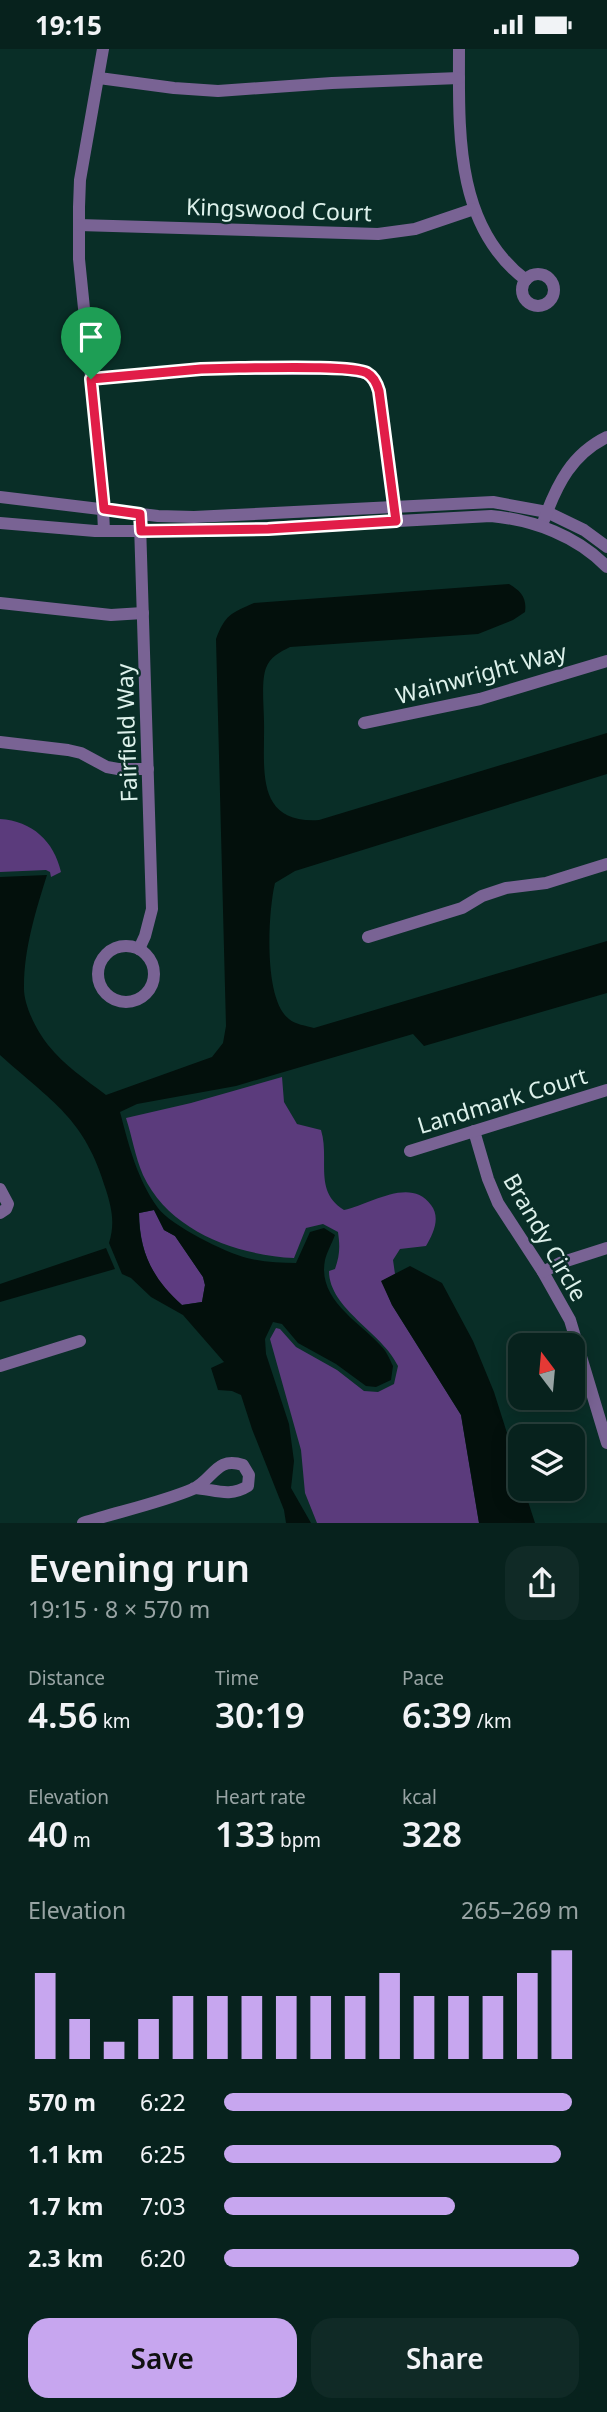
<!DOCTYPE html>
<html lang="en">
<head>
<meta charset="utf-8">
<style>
  :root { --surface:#07221d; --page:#102a26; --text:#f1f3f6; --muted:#98a4a4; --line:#283f3b; --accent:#c7a6ef }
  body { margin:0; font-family:"Noto Sans",sans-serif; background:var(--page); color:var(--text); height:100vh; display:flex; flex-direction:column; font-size:26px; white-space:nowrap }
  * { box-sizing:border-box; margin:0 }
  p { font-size:23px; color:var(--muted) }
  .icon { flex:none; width:38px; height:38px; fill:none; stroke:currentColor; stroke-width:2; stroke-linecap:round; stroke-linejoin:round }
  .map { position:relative; height:1474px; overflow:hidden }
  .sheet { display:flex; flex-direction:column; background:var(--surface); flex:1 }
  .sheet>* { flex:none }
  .needle { width:46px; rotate:344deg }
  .fabs { position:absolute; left:508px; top:1284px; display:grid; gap:14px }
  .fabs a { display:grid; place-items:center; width:77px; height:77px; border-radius:14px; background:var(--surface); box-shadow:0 4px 18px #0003,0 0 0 2px var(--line); font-size:35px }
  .pin { position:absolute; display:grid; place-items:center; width:60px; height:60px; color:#fff; margin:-72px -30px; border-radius:50% 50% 50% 0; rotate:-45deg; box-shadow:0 0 7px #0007 }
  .pin .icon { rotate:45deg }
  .round { display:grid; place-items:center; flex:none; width:74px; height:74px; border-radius:21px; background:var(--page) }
  .headline { display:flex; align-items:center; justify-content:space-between; height:119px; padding:0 28px }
  h1 { font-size:38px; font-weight:600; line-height:52px }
  .figures { display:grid; grid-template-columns:repeat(3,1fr); gap:10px; height:119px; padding:7px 28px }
  .figures div { display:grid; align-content:center }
  .figures b { font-size:35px; font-weight:600 }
  .figures small { font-size:19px; font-weight:400 }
  .figures p { font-size:19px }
  .chart { height:196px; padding:14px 28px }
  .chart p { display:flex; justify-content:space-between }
  .chart svg { width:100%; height:126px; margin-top:7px; stroke:var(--accent); stroke-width:6 }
  .primary-button { display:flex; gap:14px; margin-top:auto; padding:14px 28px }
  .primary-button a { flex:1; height:80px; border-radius:21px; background:var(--accent); color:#111; font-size:28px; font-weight:600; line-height:80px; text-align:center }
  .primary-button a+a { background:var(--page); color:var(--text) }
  ul { padding:0 28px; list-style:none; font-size:23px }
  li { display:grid; grid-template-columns:112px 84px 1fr; align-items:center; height:52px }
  li i { height:18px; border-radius:9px; background:var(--accent) }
  .status { display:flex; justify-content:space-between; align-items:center; height:49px; padding:0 35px; background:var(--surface); direction:ltr }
  .status svg { height:19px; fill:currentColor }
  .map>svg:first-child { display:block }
  .green { fill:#5b3b7c }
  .forest { fill:#5d3b80 }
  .water { fill:#03100c; fill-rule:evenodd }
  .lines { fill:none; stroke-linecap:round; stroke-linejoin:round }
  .minor { stroke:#796394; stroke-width:12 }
  .route-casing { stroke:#fff; stroke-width:14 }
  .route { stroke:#e11d48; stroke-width:9 }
  .labels { text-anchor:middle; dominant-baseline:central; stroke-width:5; stroke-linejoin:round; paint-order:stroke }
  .street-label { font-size:23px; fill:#ddf1eb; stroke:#092e27 }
</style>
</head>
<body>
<div class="status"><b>19:15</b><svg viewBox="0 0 49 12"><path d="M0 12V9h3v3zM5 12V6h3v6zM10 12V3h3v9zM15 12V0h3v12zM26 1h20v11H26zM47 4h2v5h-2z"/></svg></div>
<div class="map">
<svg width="607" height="1474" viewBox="0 0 607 1474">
  <rect width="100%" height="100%" fill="#092e27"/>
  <!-- green -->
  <g class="green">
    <path d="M0,770C32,772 54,792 61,823L51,828L50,823L46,821L0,823Z"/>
    <path d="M282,1028L284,1053L297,1075L321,1081C330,1110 313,1142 344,1161C370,1156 410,1127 431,1156C441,1169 433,1185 426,1197L400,1200L393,1211L395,1225L382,1232L392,1256L461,1366L479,1474H317L305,1444L301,1401L270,1290L276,1279L280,1280L296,1298L337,1321L364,1342L378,1343L394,1335L398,1317C383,1284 329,1260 329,1222L335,1220C340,1206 340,1197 338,1183L323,1175L306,1179L294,1209C236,1206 169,1182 143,1126C135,1108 132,1087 126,1069L191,1054Z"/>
  </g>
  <!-- forest -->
  <path class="forest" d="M154,1161L164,1181L175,1187L203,1228L205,1236L202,1253L182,1256C152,1230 140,1204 139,1164Z"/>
  <!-- water -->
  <g class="water">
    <path d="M509,535C521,542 527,549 525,563L513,571L478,585L290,598C280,603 270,608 266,619C261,632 264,659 264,673C265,719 254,775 319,771L607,684V725L295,822L275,834C268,863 263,950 289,970C294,975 307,977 314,979L607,892V944L424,997L413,985L236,1037L137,1055L120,1063C129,1097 137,1130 158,1159C170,1176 226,1204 247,1209C263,1213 280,1214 296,1214L310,1183L324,1179L335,1186C332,1194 327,1203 325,1211C317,1251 360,1273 382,1298C387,1303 390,1311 393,1317L391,1331L376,1338L366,1337L336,1315L298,1294L282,1275L273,1273L265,1290L266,1305L289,1375L294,1412L291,1439L311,1474H286L284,1461L252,1380L241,1346L232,1342L218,1341L211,1319L224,1313L183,1266L151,1248L131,1229L122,1225L109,1194C115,1175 112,1160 106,1141C85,1069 52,1053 0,1006V828L47,826C36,861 24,899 24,937C23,956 37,982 48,996C64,1016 86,1031 106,1046L212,1008L223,994L226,977L216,590C225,566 231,564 254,554ZM154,1161L164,1181L175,1187L203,1228L205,1236L202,1253L182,1256C153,1230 139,1203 139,1164Z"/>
    <polygon points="106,1199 115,1220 0,1253 0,1235"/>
    <polygon points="410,1217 442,1234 473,1292 494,1343 520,1425 520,1440 524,1440 535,1474 479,1474 461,1366 392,1256 381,1232"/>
  </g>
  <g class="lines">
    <!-- minor -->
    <g class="minor">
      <polyline points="103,0 80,131 79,158 79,210 102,437 104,482"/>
      <path d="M459,0C459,81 454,177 526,231"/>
      <polyline points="99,29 174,39 218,42 332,34 459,29"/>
      <polyline points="79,176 378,185 415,180 474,160"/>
      <circle cx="538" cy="241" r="16"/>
      <polyline points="91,330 201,320 344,320 367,324 375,332 379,342 395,465"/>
      <polyline points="0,448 158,467 194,468 493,453 547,463 584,481 607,498"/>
      <path d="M544,471C557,435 572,405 607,388"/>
      <path d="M0,474L95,482H213L491,467C534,471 577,487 607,518"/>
      <polyline points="0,554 111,566 143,564"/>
      <polyline points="364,674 480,650 607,612"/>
      <polyline points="0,693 68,701 81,704 107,718 118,720 148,720"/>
      <polyline points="368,888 462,859 482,847 506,839 546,834 607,815"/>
      <circle cx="126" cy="925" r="28"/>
      <polyline points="139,900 145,887 152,860 140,475"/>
      <polyline points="474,1082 488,1130 498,1154 543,1223 570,1271 607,1394"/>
      <polyline points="410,1102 607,1041"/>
      <polyline points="0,1140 8,1155 6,1160 0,1164"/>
      <polyline points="543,1223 560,1214 607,1199"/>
      <polyline points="0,1317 80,1292"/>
      <path d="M83,1474C117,1463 160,1454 193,1440C214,1430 216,1407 243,1416L249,1426L248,1437C229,1449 214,1440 194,1439"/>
    </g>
  </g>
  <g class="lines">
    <defs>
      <path id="route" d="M239,319C261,319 354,316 367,324C374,328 377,335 379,342L396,472L268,480L141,482L140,465L104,460L91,330L201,320Z"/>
    </defs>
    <!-- route casing -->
    <use href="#route" class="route-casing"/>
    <!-- route -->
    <use href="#route" class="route"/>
  </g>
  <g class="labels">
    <!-- street labels -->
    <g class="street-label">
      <text transform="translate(279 160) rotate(2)">Kingswood Court</text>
      <text transform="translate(481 624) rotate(-15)">Wainwright Way</text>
      <text transform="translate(126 684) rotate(-92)">Fairfield Way</text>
      <text transform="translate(502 1051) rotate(-17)">Landmark Court</text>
      <text transform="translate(546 1188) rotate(60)">Brandy Circle</text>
    </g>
  </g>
</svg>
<div class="fabs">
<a><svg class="needle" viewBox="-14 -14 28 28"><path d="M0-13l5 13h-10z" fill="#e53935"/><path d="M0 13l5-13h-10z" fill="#98a4a4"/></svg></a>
<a><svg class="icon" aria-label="layers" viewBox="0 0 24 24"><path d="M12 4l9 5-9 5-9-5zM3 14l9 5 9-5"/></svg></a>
</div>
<div class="pin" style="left:91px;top:330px;background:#1e9e55"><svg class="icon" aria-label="arrive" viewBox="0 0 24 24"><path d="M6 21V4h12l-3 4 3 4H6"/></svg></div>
</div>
<section class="sheet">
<div class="headline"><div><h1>Evening run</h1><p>19:15 · 8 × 570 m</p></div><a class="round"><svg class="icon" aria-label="share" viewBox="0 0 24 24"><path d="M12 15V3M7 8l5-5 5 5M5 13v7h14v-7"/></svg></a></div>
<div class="figures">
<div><p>Distance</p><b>4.56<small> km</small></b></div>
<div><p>Time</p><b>30:19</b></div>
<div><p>Pace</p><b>6:39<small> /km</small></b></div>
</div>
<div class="figures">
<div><p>Elevation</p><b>40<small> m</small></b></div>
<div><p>Heart rate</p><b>133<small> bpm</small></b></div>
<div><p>kcal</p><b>328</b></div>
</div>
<div class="chart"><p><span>Elevation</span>265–269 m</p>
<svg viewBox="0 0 160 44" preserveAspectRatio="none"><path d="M5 44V14M15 44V30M25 44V38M35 44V30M45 44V22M55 44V22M65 44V22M75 44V22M85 44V22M95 44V22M105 44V14M115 44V22M125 44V22M135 44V22M145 44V14M155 44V6"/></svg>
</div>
<ul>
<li><b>570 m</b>6:22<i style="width:98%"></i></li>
<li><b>1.1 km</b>6:25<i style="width:95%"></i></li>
<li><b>1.7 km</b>7:03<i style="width:65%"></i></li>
<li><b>2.3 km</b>6:20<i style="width:100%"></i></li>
</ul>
<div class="primary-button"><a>Save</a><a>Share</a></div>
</section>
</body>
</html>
